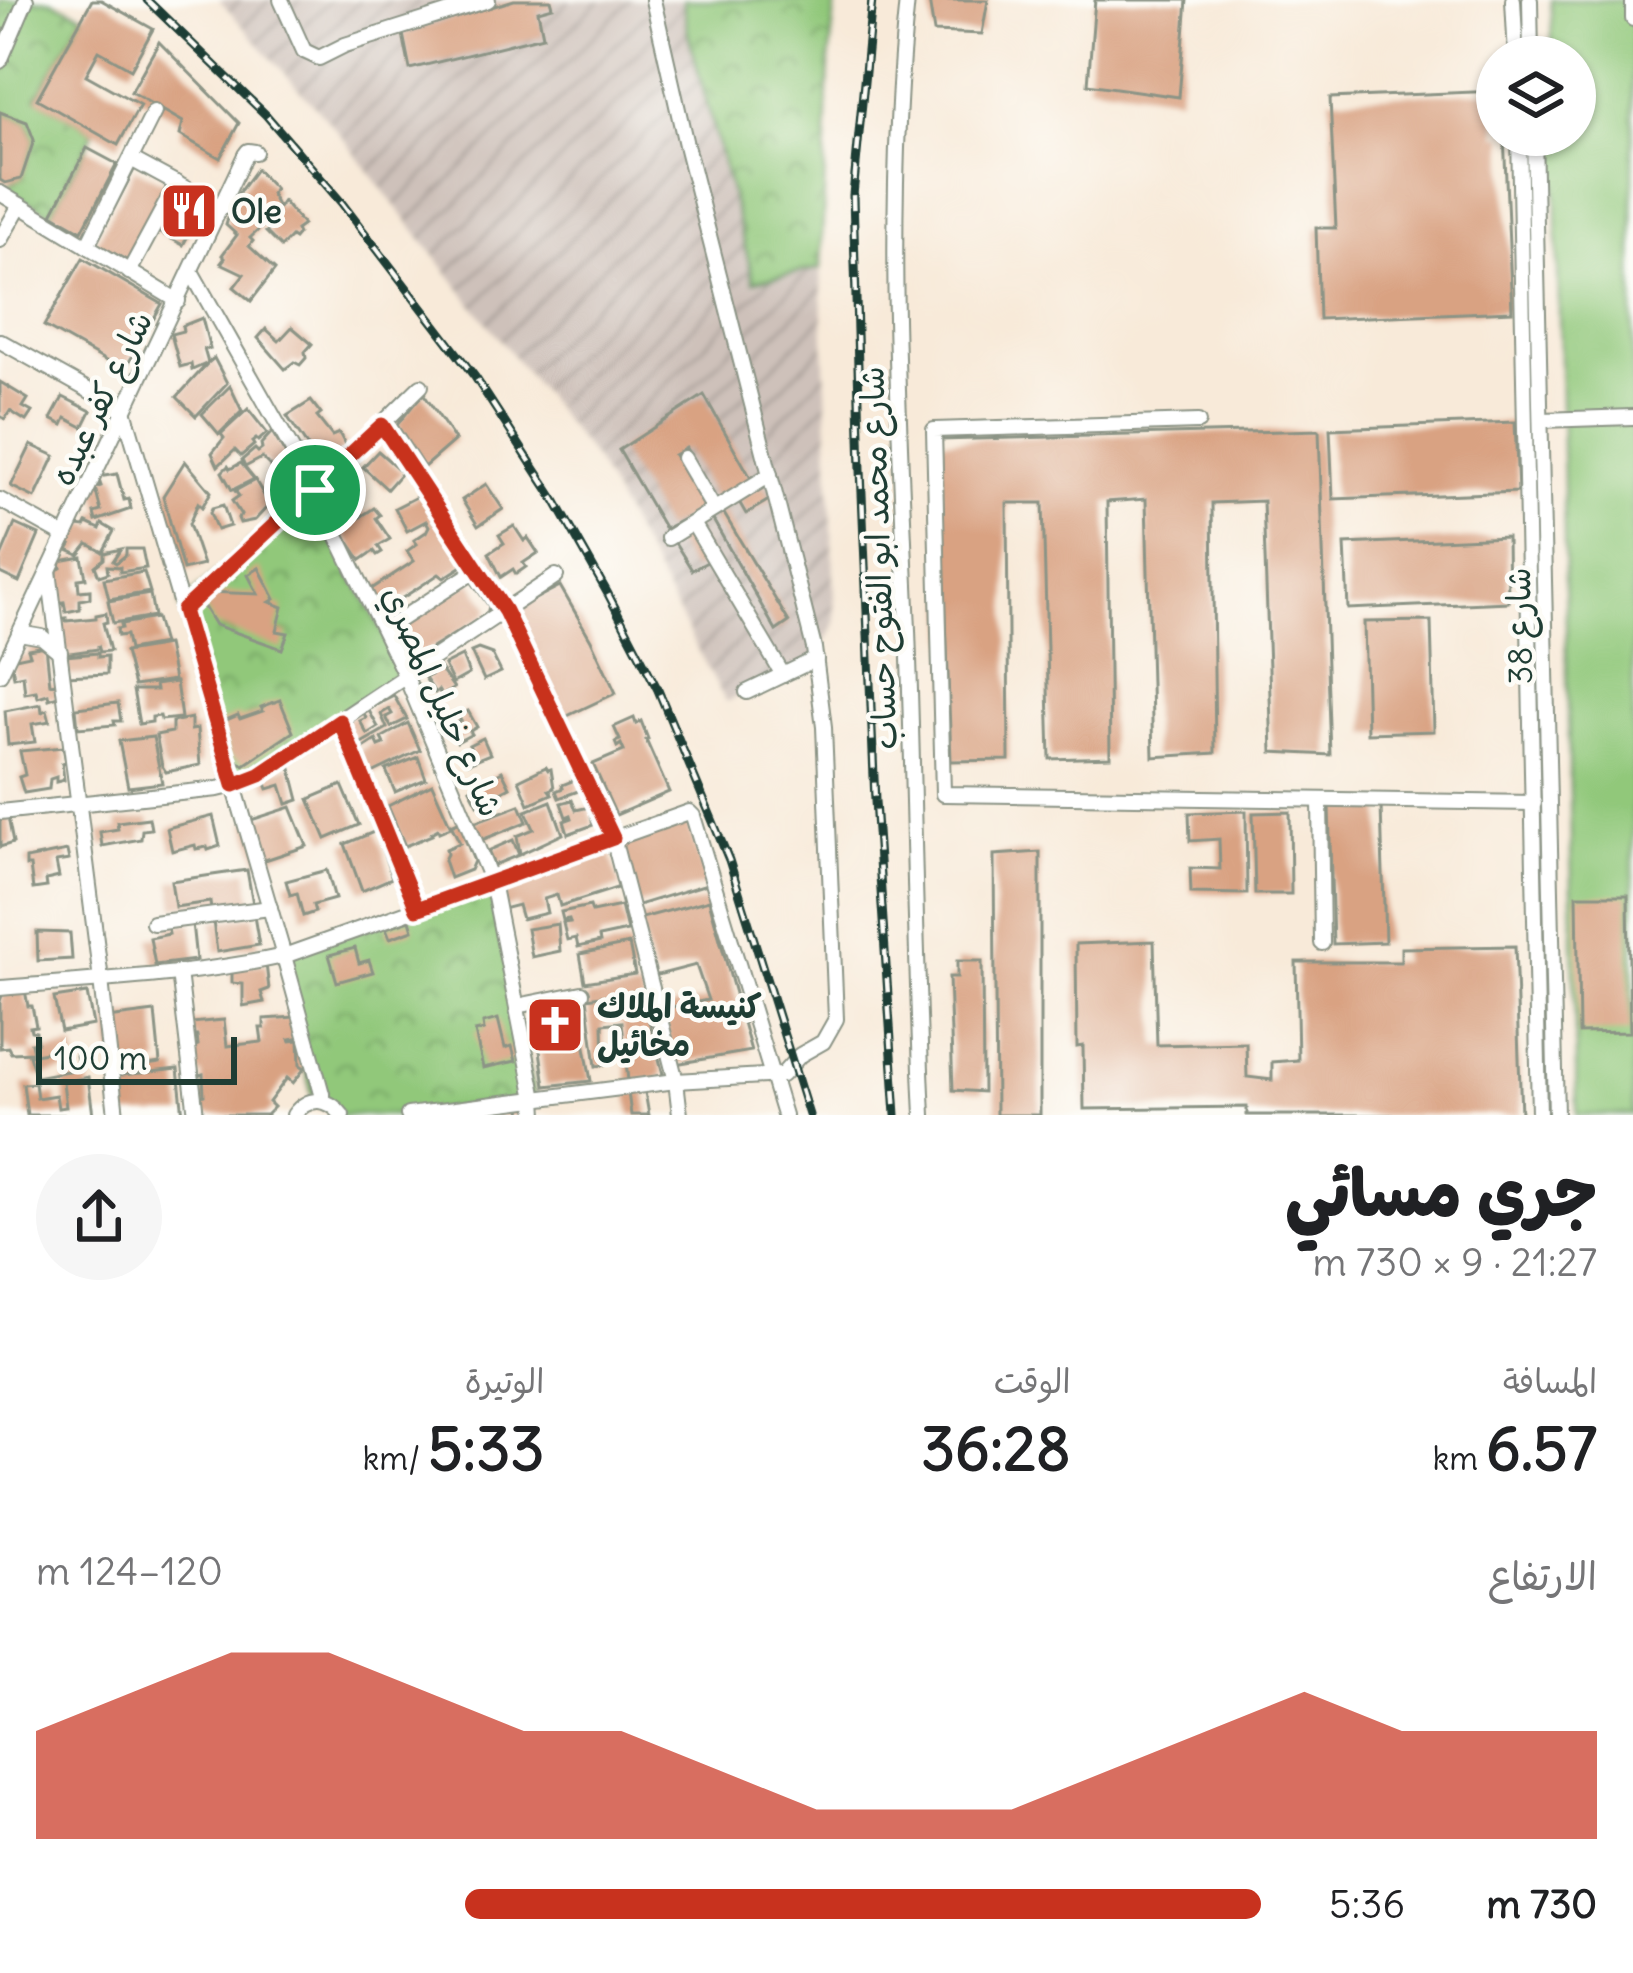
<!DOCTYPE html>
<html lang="ar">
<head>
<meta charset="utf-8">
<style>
  :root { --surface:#fff; --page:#f6f6f6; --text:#202124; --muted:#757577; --accent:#c8321e }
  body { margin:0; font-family:Delius,"Playpen Sans Arabic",sans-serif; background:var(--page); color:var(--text); direction:rtl; height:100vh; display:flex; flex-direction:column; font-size:45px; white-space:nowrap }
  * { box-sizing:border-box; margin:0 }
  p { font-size:39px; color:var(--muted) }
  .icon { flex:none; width:66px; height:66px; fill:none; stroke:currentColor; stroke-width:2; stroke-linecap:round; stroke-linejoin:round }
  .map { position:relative; height:1115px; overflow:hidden; direction:ltr }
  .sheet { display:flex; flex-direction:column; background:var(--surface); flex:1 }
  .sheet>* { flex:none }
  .fabs { position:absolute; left:1476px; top:36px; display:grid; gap:24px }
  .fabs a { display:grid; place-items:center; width:120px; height:120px; border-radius:50%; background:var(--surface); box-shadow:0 3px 9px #0004; font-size:60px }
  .scale { position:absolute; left:36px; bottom:30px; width:201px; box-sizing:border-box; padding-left:12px; border:6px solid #1f3d34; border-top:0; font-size:33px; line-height:42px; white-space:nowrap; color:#1f3d34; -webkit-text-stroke:9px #fdfcf7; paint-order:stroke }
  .pin { position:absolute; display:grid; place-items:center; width:102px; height:102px; color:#fff; margin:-51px; border:6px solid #fff; border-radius:50%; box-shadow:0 3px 12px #0007 }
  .round { display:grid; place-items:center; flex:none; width:126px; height:126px; border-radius:63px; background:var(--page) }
  .headline { display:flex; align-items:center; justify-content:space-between; height:204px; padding:0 36px }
  h1 { font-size:66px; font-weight:800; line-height:90px }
  .stats { display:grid; grid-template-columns:repeat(3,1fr); gap:18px; height:204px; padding:12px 36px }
  .stats div { display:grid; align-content:center }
  .stats b { font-size:60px; font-weight:800 }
  .stats small { font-size:33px; font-weight:400 }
  .stats p { font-size:33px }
  .chart { height:336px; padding:24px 36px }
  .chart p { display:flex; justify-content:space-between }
  .chart svg { width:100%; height:216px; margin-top:12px; fill:var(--accent); opacity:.7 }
  ul { padding:0 36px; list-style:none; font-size:39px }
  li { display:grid; grid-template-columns:192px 144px 1fr; align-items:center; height:90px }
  li i { height:30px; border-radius:15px; background:var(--accent) }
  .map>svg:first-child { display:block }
  .industrial { fill:url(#industrial-furrows) }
  .park { fill:url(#park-crowns); stroke:#588257; stroke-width:3 }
  .garden { fill:#91c87a; stroke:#588257; stroke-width:3 }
  .building { fill:#d9a282 }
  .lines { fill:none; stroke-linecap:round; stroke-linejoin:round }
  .minor-casing { stroke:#8c9486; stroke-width:18 }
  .minor { stroke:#fff; stroke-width:14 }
  .rail-casing { stroke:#1f3d34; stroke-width:9 }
  .rail { stroke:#fdfcf7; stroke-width:4.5; stroke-dasharray:14; stroke-linecap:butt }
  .route-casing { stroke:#fff; stroke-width:24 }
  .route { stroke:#c8321e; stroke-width:15 }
  .labels { text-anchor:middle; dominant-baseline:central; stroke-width:9; stroke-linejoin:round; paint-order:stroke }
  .poi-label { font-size:33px; font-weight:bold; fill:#1f3d34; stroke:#fdfcf7; text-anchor:start }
  .street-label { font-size:33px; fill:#1f3d34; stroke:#fdfcf7 }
</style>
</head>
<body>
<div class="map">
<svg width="1633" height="1115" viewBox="0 0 1633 1115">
  <defs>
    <pattern id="industrial-furrows" width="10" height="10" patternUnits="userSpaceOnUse" patternTransform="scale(3)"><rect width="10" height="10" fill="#cec1ba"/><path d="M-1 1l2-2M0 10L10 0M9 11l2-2" fill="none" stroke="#a79e98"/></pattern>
    <pattern id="park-crowns" width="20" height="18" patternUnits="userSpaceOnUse" patternTransform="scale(3)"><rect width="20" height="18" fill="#91c87a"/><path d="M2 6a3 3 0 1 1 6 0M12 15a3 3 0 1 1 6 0" fill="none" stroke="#76a465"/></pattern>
  </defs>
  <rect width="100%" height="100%" fill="#fdfcf7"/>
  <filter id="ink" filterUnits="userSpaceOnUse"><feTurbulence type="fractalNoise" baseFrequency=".00833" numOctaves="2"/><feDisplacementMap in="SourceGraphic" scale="24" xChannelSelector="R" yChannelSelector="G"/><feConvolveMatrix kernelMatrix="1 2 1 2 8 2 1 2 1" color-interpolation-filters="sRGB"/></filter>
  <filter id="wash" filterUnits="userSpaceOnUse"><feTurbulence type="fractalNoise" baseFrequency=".004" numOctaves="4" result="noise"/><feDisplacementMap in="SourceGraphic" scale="48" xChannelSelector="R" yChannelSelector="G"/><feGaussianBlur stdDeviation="2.7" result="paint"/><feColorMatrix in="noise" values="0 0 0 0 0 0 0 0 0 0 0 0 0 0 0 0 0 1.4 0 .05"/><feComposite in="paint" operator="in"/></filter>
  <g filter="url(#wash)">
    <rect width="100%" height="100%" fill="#f8ead9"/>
    <!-- industrial -->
    <polygon class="industrial" points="219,0 836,0 829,61 821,268 836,623 816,659 726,702 595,461 339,133"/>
    <!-- park -->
    <g class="park">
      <polygon points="0,0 51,0 83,15 37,98 94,131 52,214 4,189 21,178 34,140 27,122 0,112"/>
      <polygon points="683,0 836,0 829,61 821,268 754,281 687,29"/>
      <polygon points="309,490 404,673 232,785 180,605"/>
      <polygon points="489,883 535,1099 396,1115 342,1115 313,1101 282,956"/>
    </g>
    <!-- garden -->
    <polygon class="garden" points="1551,0 1633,0 1633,1115 1577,1115 1555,135 1575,135 1575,57 1552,57"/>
    <g id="blocks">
      <!-- building -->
      <g class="building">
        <polygon points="92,0 101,0 153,29 131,69 99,51 86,75 140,105 118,145 37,99"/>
        <polygon points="514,0 551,0 553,7 538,11 543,36 410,69 403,34"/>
        <polygon points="929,0 988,0 982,34 934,32"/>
        <polygon points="1095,0 1187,0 1179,97 1088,84"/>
        <polygon points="159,42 239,123 220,158 180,135 183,122 131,92"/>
        <polygon points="1497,91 1497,135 1504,135 1512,311 1319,319 1316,228 1336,228 1330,98"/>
        <polygon points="0,112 27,122 34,140 21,179 5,183 0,180"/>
        <polygon points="87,148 117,164 82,231 52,214"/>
        <polygon points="135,168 170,186 128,261 96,243"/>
        <polygon points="256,169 275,189 271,194 278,208 283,201 303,225 296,230 298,234 294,239 291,237 281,247 266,232 272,228 268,221 250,238 253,241 249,246 275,270 251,301 234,287 244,274 221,263 225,258 222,255 237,235 226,225 229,215 234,211 230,206 236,201 234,199"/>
        <polygon points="172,194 202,210 183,245 153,229"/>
        <polygon points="83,258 162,304 124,371 44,326"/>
        <polygon points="202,318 210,349 204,349 208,363 214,358 227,383 196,416 177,397 208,363 192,370 191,364 180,367 171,334 183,331 182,326"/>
        <polygon points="292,327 312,344 305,352 306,358 300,365 294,362 285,369 258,338 266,329 279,341"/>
        <polygon points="0,382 28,399 23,407 32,412 26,421 10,411 5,419 0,416"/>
        <polygon points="230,386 242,411 219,434 202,414"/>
        <polygon points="423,393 455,440 424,467 397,425"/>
        <polygon points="704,395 752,480 716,502 686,448 674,455 705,508 665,529 619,450"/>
        <polygon points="63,397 91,411 83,427 66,418 63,425 51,419"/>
        <polygon points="311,401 321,414 317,417 332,436 339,433 346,446 331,460 320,465 287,416"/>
        <polygon points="248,409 267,433 258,441 256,439 252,442 254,445 241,456 235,450 218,466 212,453 224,438 221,434"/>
        <polygon points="1515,422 1518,492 1333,499 1330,429"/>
        <polygon points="1319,430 1330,755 1272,752 1263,501 1212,503 1215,753 1153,757 1146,499 1107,502 1110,757 1050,759 1043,503 1007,503 1009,760 951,761 940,440"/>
        <polygon points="272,432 298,475 295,482 289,485 262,458 245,467 242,460 255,449 258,452 262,449 261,444"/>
        <polygon points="31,445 55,456 35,498 11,486"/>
        <polygon points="378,451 402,472 387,489 363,467"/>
        <polygon points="185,461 211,492 202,507 198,503 189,524 203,565 183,570 163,496"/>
        <polygon points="241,463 254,479 232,490 222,472 228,466 230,469"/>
        <polygon points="117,474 124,500 129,499 131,509 96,521 94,513 101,511 95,488 101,486 98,477"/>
        <polygon points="255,480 268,502 266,503 267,507 255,520 240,523 238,518 241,515 232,501 239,496 235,491"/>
        <polygon points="486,484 503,509 478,526 462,500"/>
        <polygon points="763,484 772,498 746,514 738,500"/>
        <polygon points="426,492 434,507 428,510 435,523 441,519 467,563 444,578 439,574 384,610 370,590 414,561 407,551 417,544 414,540 426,532 429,526 426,521 407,531 395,508"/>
        <polygon points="223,505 230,526 217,530 210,513 212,508"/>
        <polygon points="374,508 380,515 376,518 390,539 378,546 382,552 377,555 374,551 361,560 341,530"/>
        <polygon points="723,512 789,622 776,631 712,518"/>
        <polygon points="87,523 100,529 102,524 114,531 103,552 88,544 79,555 68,550 71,545 68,544 77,526 85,527"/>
        <polygon points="15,524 39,535 19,582 0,573 0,559"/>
        <polygon points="514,526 524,541 528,538 538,553 523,563 526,567 516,574 513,569 501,577 489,553 504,543 499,535"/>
        <polygon points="693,529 711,560 692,570 674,541"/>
        <polygon points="1507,537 1508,602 1348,609 1345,544"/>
        <polygon points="121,549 113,561 116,563 126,555 126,549 142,549 146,568 120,572 120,567 107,566 108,573 99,576 95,566 104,559 104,553"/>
        <polygon points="82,557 86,578 78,579 79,591 90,590 90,598 80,600 80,609 66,612 64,602 54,603 50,581 57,578 57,570 61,568 60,561"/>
        <polygon points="259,568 275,599 270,602 283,607 277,631 288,633 282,649 215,625 202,604 205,592 258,594 248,575"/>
        <polygon points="144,572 150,592 109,599 104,579"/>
        <polygon points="471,581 489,606 487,614 409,662 391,629"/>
        <polygon points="560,586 591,640 616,693 565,717 540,663 510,612"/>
        <polygon points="150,594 154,616 113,623 108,601"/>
        <polygon points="106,613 107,622 103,623 110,651 100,652 98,645 98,649 63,654 58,619 66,618 66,621 96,618 96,615"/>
        <polygon points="156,618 163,644 129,650 126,635 118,636 117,629 122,628 121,624"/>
        <polygon points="1431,621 1434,731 1367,733 1364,622"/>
        <polygon points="167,645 174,680 134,686 125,652"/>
        <polygon points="46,646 50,684 56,683 58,696 49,699 48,694 38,697 36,691 25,693 23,675 14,677 11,659 30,655 28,649"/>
        <polygon points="478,649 492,654 501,672 484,680 471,652"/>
        <polygon points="98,653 98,657 107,656 107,674 66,676 65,656"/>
        <polygon points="462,656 469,674 453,683 444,665"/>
        <polygon points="436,663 454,688 442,696 438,690 435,693 425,678 431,675 427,669"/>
        <polygon points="176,682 181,718 161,720 160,716 152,717 152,722 139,724 133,690 156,690 155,685"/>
        <polygon points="394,696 407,719 391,727 386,717 392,714 389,709 381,714 387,728 358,745 344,721 363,711 366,718 360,721 367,734 378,727 368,709"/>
        <polygon points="280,700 293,732 244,765 229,756 219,723 238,715 240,719 263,711 261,707"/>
        <polygon points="118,703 121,721 114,721 115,725 78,728 76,708"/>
        <polygon points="41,704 42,712 47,710 50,721 32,724 35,742 8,745 5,711"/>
        <polygon points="468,711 477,727 470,731 472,734 457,742 450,727 461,721 458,716"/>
        <polygon points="191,718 191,730 197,729 200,765 166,772 162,766 156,735 172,732 172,722"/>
        <polygon points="634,718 636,724 641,721 648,739 646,740 669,792 616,815 593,764 624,751 621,744 617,747 615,742 620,740 614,727"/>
        <polygon points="408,723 420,750 368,775 359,751 376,740 379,746 384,744 381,738"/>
        <polygon points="153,737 162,783 128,787 119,741"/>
        <polygon points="483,738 490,754 468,763 464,755 472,751 469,745"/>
        <polygon points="63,747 66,762 62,763 64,780 56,782 56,777 50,779 49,789 24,793 19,777 25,775 20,751"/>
        <polygon points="418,757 426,779 395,792 386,770"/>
        <polygon points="290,765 299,800 287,804 281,785 268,789 263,776"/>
        <polygon points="546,767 548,770 551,769 554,788 549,790 552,794 529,804 519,780"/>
        <polygon points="502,771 510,787 478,804 470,789"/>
        <polygon points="577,779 581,790 559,798 556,791 563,788 562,785"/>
        <polygon points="432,784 451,827 439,832 438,829 431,833 432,835 405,846 388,806"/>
        <polygon points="342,785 359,825 326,839 309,799"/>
        <polygon points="572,800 576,810 589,807 593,825 568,834 564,821 572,818 571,815 566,817 561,803"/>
        <polygon points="551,801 563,834 520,854 517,836 534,829 526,811"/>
        <polygon points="520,805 527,822 479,841 472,823"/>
        <polygon points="1381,805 1385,942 1333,944 1329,806"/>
        <polygon points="291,807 307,846 259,862 245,822"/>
        <polygon points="1246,811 1247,894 1191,893 1190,868 1220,869 1219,839 1190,841 1189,813"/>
        <polygon points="1290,812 1291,894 1255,894 1253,813"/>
        <polygon points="213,816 220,846 208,850 207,847 196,849 195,845 172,851 167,828"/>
        <polygon points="686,816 707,884 635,906 620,845"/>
        <polygon points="8,817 13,843 0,847 0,818"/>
        <polygon points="149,818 151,829 142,830 141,839 102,846 100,832 118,829 117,822"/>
        <polygon points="465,819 472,836 465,839 474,861 470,870 450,878 444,860 447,854 446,849 460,843 451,825"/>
        <polygon points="376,831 392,878 362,891 345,844"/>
        <polygon points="513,840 519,855 494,865 488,851"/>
        <polygon points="601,848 609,850 620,887 560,906 557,895 544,899 547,913 522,919 518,905 503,909 499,885"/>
        <polygon points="67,851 69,860 56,862 59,877 46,880 47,887 33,889 30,866 26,866 26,859"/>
        <polygon points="1040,852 1040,1115 996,1115 994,855"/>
        <polygon points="247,870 253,904 211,910 210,902 175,907 171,881"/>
        <polygon points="327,870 335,899 313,905 315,912 303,916 297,893 290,895 286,881"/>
        <polygon points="1577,895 1628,895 1630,1032 1579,1033"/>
        <polygon points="709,900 751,1051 675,1064 661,1009 708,1000 696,965 654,976 638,919"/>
        <polygon points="590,906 592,912 621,906 627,931 599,937 600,942 578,947 576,938 567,940 563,923 570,922 569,919 563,920 561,912"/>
        <polygon points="254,916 259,945 217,952 213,921"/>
        <polygon points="410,920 413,930 390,938 386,928"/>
        <polygon points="192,923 196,960 155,965 150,938 169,934 167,925"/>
        <polygon points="558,924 560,951 532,957 527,929"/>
        <polygon points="37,932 70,933 72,959 38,961"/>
        <polygon points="1154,941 1157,1045 1246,1043 1247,1077 1272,1080 1272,1062 1298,1060 1296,962 1401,962 1401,948 1515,946 1521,1115 1247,1115 1247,1107 1084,1109 1083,1046 1077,1047 1076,944"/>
        <polygon points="629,944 635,974 585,982 580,954"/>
        <polygon points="355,948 359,963 369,960 373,972 337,982 329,955"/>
        <polygon points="957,961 982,961 983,1092 953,1090 949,977 957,977"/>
        <polygon points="266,964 269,989 261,992 264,1002 243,1006 243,984 232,983 232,966"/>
        <polygon points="4,990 25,990 28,1006 32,1006 36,1026 30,1027 31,1031 36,1032 37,1042 31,1043 33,1052 11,1053 8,1047 0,1048 0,1001"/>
        <polygon points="641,990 663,1074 657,1079 628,1081 622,1022 603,1024 604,1065 596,1066 587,998"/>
        <polygon points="87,993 93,1025 61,1031 54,998"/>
        <polygon points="577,1002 591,1081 545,1086 534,1008"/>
        <polygon points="155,1012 160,1063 114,1070 107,1018"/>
        <polygon points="296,1017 301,1037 290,1039 291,1041 299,1040 300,1065 305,1068 293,1083 287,1078 269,1102 274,1107 266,1115 202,1115 199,1097 204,1095 203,1074 199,1075 193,1047 198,1045 197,1036 192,1036 191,1023 224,1020 227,1046 262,1042 260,1028 264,1028 264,1019"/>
        <polygon points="498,1019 505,1048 512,1046 516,1061 483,1068 475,1032 484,1030 483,1023"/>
        <polygon points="75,1047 78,1069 36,1077 29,1055"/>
        <polygon points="178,1069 183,1115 121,1115 114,1076"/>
        <polygon points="88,1077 93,1115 27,1115 23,1084 35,1083 37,1098 56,1095 58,1108 66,1107 63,1082"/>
        <polygon points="628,1092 645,1092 649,1115 631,1115"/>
        <polygon points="522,1102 521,1115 459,1115"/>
      </g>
    </g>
  </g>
  <g filter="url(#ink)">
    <use href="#blocks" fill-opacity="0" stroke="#8c9486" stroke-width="3"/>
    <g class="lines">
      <defs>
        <g id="minor">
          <polyline points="281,0 304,51 319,58 345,45 488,0"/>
          <path d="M907,0C885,210 899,420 908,630C914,792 915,954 923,1115"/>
          <polyline points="1513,0 1516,57"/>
          <polyline points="1530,0 1531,57"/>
          <polyline points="1633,0 1633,19"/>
          <polyline points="0,61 26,0"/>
          <polyline points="1519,135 1539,1115"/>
          <polyline points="1534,135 1556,1115"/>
          <polyline points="131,159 222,208"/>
          <polyline points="0,193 178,301"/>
          <polyline points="0,240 20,205"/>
          <polyline points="87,246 154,112"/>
          <polyline points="129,272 177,183"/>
          <polyline points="192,273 315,490 406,677 492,882 535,1099 536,1115"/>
          <polyline points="0,341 124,410"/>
          <polyline points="124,410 284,956 324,1101"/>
          <polyline points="1542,420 1633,417"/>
          <polyline points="1198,422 934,430 943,794 1534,803"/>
          <polyline points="382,425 505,611 613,838 676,1081 680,1115"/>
          <polyline points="684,458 714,509"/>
          <polyline points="0,500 65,536"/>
          <polyline points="693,523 783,675"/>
          <polyline points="668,538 770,475"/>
          <polyline points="49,571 101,980 116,1115"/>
          <polyline points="183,611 315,490 421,386"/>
          <polyline points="384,630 478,569"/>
          <polyline points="19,633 42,637 60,652"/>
          <polyline points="0,674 245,155 248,151 255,152"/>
          <polyline points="747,692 816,659"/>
          <polyline points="340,721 417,909"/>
          <polyline points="1320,800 1322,943"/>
          <polyline points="0,812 218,789 247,782 556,576"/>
          <polyline points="153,923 270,908"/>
          <polyline points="179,972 196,1115"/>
          <path d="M0,988C94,980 192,976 284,956L689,812L693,816L784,1115"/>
          <polyline points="517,1006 582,993"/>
          <path d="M294,1115C308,1096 328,1097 342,1115"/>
          <polyline points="408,1115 676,1081 782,1075 800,1055 823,1042 836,1019 824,727 814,648 686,145 653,0"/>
        </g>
      </defs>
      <!-- minor casing -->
      <use href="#minor" class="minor-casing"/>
      <!-- minor -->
      <use href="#minor" class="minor"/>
      <defs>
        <g id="rail">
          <polyline points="147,0 266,115 341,202 475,377 555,500 608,594 658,690 729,860 809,1115"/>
          <polyline points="872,0 853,195 861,470 875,801 896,1115"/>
        </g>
      </defs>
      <!-- rail casing -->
      <use href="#rail" class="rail-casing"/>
      <!-- rail -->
      <use href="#rail" class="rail"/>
    </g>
  </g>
  <g class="lines" filter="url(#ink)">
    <defs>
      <polygon id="route" points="382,425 505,611 613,838 417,909 340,721 260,775 234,785 183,610"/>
    </defs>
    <!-- route casing -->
    <use href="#route" class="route-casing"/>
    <!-- route -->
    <use href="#route" class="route"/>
  </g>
  <!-- icons -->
  <defs>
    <symbol id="restaurant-square" viewBox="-11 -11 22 22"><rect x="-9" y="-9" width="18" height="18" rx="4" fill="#c8321e" stroke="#fdfcf7"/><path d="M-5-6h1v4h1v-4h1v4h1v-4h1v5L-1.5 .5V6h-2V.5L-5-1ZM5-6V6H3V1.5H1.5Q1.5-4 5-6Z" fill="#fff"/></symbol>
    <symbol id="church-square" viewBox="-11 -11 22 22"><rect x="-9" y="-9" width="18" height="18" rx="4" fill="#c8321e" stroke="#fdfcf7"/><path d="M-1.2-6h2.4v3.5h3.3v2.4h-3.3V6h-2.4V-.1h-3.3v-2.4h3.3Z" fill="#fff"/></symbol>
  </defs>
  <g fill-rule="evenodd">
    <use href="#restaurant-square" x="156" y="178" width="66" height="66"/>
    <use href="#church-square" x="522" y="992" width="66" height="66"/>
  </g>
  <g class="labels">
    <!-- poi labels -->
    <g class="poi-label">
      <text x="231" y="211">Ole</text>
      <text x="597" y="1006">كنيسة الملاك<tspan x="597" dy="38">مخائيل</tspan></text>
    </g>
    <!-- street labels -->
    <g class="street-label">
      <text transform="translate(101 398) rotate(-64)">شارع كفر عبده</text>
      <text transform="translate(878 558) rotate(-92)">شارع محمد ابو الفتوح حساب</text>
      <text transform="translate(1519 626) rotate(-91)">شارع 38</text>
      <text transform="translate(443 701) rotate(66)">شارع خليل المصري</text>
    </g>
  </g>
</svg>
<div class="fabs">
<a><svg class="icon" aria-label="layers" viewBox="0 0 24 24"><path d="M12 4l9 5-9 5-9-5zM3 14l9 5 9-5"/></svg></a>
</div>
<div class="scale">100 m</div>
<div class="pin" style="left:315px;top:490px;background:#1e9e55"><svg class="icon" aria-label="arrive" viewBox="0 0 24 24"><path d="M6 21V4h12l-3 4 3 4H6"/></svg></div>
</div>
<section class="sheet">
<div class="headline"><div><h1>جري مسائي</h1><p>21:27 · 9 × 730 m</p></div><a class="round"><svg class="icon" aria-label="share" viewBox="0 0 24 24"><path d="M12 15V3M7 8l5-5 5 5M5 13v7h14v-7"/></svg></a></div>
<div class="stats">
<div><p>المسافة</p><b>6.57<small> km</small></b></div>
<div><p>الوقت</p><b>36:28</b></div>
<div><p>الوتيرة</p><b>5:33<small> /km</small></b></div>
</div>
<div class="chart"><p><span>الارتفاع</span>120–124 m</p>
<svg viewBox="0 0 160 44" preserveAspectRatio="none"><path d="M0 44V22L10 14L20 6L30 6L40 14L50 22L60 22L70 30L80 38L90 38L100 38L110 30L120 22L130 14L140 22L150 22L160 22V44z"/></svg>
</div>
<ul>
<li><b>730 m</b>5:36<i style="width:65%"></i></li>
</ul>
</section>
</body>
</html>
